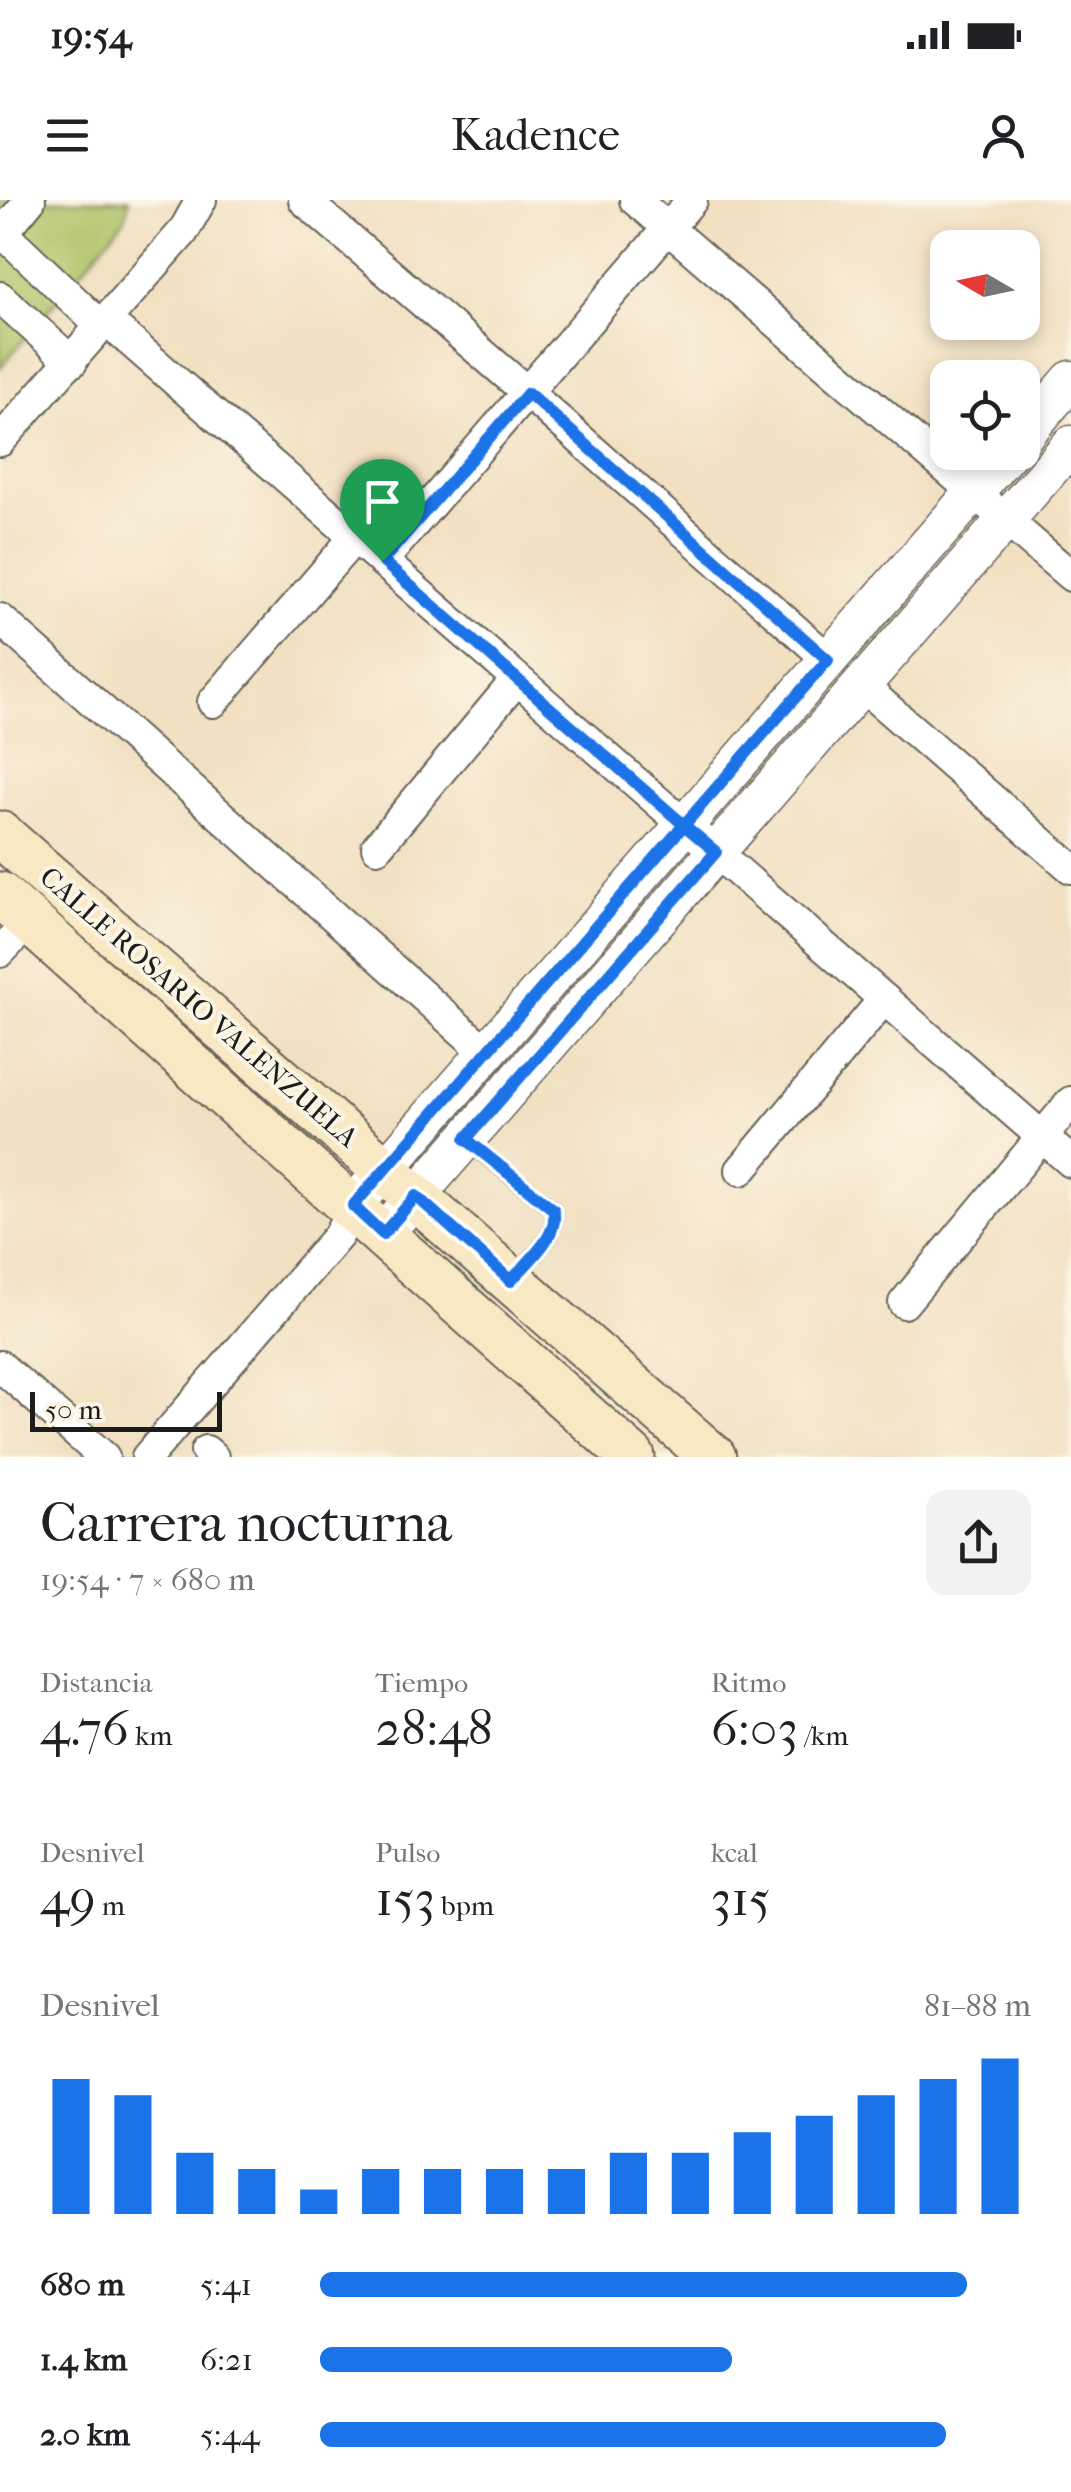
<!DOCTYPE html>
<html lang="es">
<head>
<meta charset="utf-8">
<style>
  :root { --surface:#fff; --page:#f2f2f2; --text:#202124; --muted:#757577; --accent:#1a73e8 }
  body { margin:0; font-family:"IM FELL French Canon",serif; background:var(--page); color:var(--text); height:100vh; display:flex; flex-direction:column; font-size:38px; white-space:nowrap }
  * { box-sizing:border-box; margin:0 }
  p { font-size:32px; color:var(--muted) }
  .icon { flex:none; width:55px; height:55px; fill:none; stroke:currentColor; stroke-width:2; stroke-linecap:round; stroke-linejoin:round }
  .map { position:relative; height:1257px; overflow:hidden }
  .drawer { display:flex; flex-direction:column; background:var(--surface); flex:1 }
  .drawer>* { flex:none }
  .needle { width:65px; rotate:279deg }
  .controls { position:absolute; left:930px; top:30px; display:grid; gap:20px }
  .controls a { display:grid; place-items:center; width:110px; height:110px; border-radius:20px; background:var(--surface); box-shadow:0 5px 15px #0003; font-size:50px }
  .scale { position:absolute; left:30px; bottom:25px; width:192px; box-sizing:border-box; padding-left:10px; border:5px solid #1c1c1c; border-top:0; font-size:28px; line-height:35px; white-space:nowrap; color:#1c1c1c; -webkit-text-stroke:8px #fcf5e5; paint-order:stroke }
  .pin { position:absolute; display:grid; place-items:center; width:85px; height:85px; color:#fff; margin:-102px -42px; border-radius:50% 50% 50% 0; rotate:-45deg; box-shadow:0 0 10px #0007 }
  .pin .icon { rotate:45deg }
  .round { display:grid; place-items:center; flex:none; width:105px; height:105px; border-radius:20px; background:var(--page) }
  .summary { display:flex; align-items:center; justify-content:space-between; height:170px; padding:0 40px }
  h1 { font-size:55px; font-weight:600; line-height:75px }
  .figures { display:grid; grid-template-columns:repeat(3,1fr); gap:15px; height:170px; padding:10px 40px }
  .figures div { display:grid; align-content:center }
  .figures b { font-size:50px; font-weight:600 }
  .figures small { font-size:28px; font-weight:400 }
  .figures p { font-size:28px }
  .chart { height:280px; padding:20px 40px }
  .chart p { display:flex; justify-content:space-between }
  .chart svg { width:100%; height:180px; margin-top:10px; stroke:var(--accent); stroke-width:6 }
  ul { padding:0 40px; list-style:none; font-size:32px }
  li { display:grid; grid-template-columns:160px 120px 1fr; align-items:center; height:75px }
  li i { height:25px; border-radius:12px; background:var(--accent) }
  .status { display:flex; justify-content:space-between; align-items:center; height:70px; padding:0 50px; background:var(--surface); direction:ltr }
  .status svg { height:28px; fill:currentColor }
  header { display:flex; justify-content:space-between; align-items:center; height:130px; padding:0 40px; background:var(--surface); font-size:45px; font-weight:600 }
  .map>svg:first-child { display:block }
  .green { fill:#b0c367; stroke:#667042; stroke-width:2.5 }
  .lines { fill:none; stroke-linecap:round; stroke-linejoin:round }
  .service-casing { stroke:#676156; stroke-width:19 }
  .minor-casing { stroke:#676156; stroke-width:34 }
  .tertiary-casing { stroke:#676156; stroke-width:41 }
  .secondary-casing { stroke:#676156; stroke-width:49 }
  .service { stroke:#fff; stroke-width:15 }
  .minor { stroke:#fff; stroke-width:30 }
  .tertiary { stroke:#fff; stroke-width:38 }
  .secondary { stroke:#f8e8c3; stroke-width:45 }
  .route-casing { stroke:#fff; stroke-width:20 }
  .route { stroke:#1a73e8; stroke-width:12 }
  .labels { text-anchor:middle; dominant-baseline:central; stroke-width:8; stroke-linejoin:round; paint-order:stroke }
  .street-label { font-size:28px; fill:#1c1c1c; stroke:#fcf5e5 }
</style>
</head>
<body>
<div class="status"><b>19:54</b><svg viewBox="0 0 49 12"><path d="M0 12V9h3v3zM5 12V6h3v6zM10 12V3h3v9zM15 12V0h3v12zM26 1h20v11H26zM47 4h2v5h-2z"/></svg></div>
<header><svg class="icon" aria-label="menu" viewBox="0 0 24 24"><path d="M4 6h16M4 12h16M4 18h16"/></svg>Kadence<svg class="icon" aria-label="person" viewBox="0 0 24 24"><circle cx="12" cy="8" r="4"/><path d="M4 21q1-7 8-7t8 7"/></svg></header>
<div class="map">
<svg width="1071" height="1257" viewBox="0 0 1071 1257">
  <rect width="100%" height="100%" fill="#fcf5e5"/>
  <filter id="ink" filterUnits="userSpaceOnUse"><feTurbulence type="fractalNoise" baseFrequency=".01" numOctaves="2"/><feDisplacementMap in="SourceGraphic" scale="20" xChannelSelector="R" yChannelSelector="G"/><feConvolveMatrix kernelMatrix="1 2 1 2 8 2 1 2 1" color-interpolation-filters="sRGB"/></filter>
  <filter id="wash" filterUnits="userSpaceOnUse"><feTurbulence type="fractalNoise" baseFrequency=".0048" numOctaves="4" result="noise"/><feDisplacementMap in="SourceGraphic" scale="40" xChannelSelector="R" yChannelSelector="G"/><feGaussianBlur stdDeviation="2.25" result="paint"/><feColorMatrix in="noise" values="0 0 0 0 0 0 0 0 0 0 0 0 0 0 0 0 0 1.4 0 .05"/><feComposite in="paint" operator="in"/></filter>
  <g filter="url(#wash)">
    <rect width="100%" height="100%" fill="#f1e0c1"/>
    <!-- green -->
    <polygon class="green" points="0,0 129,0 125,19 0,168"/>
  </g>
  <g filter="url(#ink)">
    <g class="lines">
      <defs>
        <path id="service" d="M465,939L553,1009C561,1034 529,1060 513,1078"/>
        <g id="minor">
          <polyline points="304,0 528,193 829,460"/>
          <polyline points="635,0 1071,376"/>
          <polyline points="3,33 102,127"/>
          <polyline points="0,36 30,0"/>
          <polyline points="0,97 72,162"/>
          <polyline points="107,121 1071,962"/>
          <polyline points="0,241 183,32 201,0"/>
          <polyline points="382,361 692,0"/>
          <polyline points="0,419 486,852"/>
          <polyline points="861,485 1071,668"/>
          <polyline points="213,502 355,337"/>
          <polyline points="377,647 517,479"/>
          <polyline points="0,752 30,721"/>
          <polyline points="741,970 884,799"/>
          <polyline points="904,1103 1071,902"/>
          <polyline points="0,1166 104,1257"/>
          <polyline points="206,1251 213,1257"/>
          <polyline points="147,1257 338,1036 353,1006"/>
        </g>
        <g id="tertiary">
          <polyline points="1022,237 1071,180"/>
          <polyline points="353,1006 1009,252"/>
          <polyline points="383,1034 1071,245"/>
        </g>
        <g id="secondary">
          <polyline points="0,634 713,1257"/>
          <polyline points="0,695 632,1257"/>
        </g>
      </defs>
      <!-- service casing -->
      <use href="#service" class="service-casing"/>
      <!-- minor casing -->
      <use href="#minor" class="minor-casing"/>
      <!-- tertiary casing -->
      <use href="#tertiary" class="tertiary-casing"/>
      <!-- secondary casing -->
      <use href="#secondary" class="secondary-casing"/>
      <!-- service -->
      <use href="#service" class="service"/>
      <!-- minor -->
      <use href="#minor" class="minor"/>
      <!-- tertiary -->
      <use href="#tertiary" class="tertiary"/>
      <!-- secondary -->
      <use href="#secondary" class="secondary"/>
    </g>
  </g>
  <g class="lines" filter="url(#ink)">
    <defs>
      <path id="route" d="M382,361L684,625L353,1006L383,1034L416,996L511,1081C527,1062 561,1035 553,1009L466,939L716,652L684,625L828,460L528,193L382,361"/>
    </defs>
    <!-- route casing -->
    <use href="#route" class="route-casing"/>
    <!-- route -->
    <use href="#route" class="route"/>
  </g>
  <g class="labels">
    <!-- street labels -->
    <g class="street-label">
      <text transform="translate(199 807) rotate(41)">CALLE ROSARIO VALENZUELA</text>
    </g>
  </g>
</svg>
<div class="controls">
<a><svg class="needle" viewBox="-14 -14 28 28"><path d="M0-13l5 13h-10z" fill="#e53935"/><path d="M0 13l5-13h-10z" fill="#757577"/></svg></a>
<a><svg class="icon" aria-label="locate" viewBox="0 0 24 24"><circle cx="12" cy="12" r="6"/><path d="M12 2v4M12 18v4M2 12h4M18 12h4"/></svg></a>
</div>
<div class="scale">50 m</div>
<div class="pin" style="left:382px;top:361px;background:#1e9e55"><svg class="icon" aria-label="arrive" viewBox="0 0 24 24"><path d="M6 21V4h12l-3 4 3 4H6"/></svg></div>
</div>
<section class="drawer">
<div class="summary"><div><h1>Carrera nocturna</h1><p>19:54 · 7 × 680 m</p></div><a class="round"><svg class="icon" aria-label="share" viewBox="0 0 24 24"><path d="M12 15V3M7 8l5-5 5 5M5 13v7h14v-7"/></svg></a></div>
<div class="figures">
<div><p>Distancia</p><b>4.76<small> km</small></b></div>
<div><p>Tiempo</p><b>28:48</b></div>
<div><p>Ritmo</p><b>6:03<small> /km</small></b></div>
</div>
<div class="figures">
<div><p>Desnivel</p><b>49<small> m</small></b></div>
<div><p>Pulso</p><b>153<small> bpm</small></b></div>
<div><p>kcal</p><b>315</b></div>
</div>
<div class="chart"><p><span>Desnivel</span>81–88 m</p>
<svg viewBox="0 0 160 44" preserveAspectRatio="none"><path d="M5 44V11M15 44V15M25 44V29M35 44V33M45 44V38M55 44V33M65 44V33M75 44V33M85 44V33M95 44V29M105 44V29M115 44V24M125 44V20M135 44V15M145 44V11M155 44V6"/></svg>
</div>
<ul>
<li><b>680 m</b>5:41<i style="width:91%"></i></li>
<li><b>1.4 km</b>6:21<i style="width:58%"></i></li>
<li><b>2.0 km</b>5:44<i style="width:88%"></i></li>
</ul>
</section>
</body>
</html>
